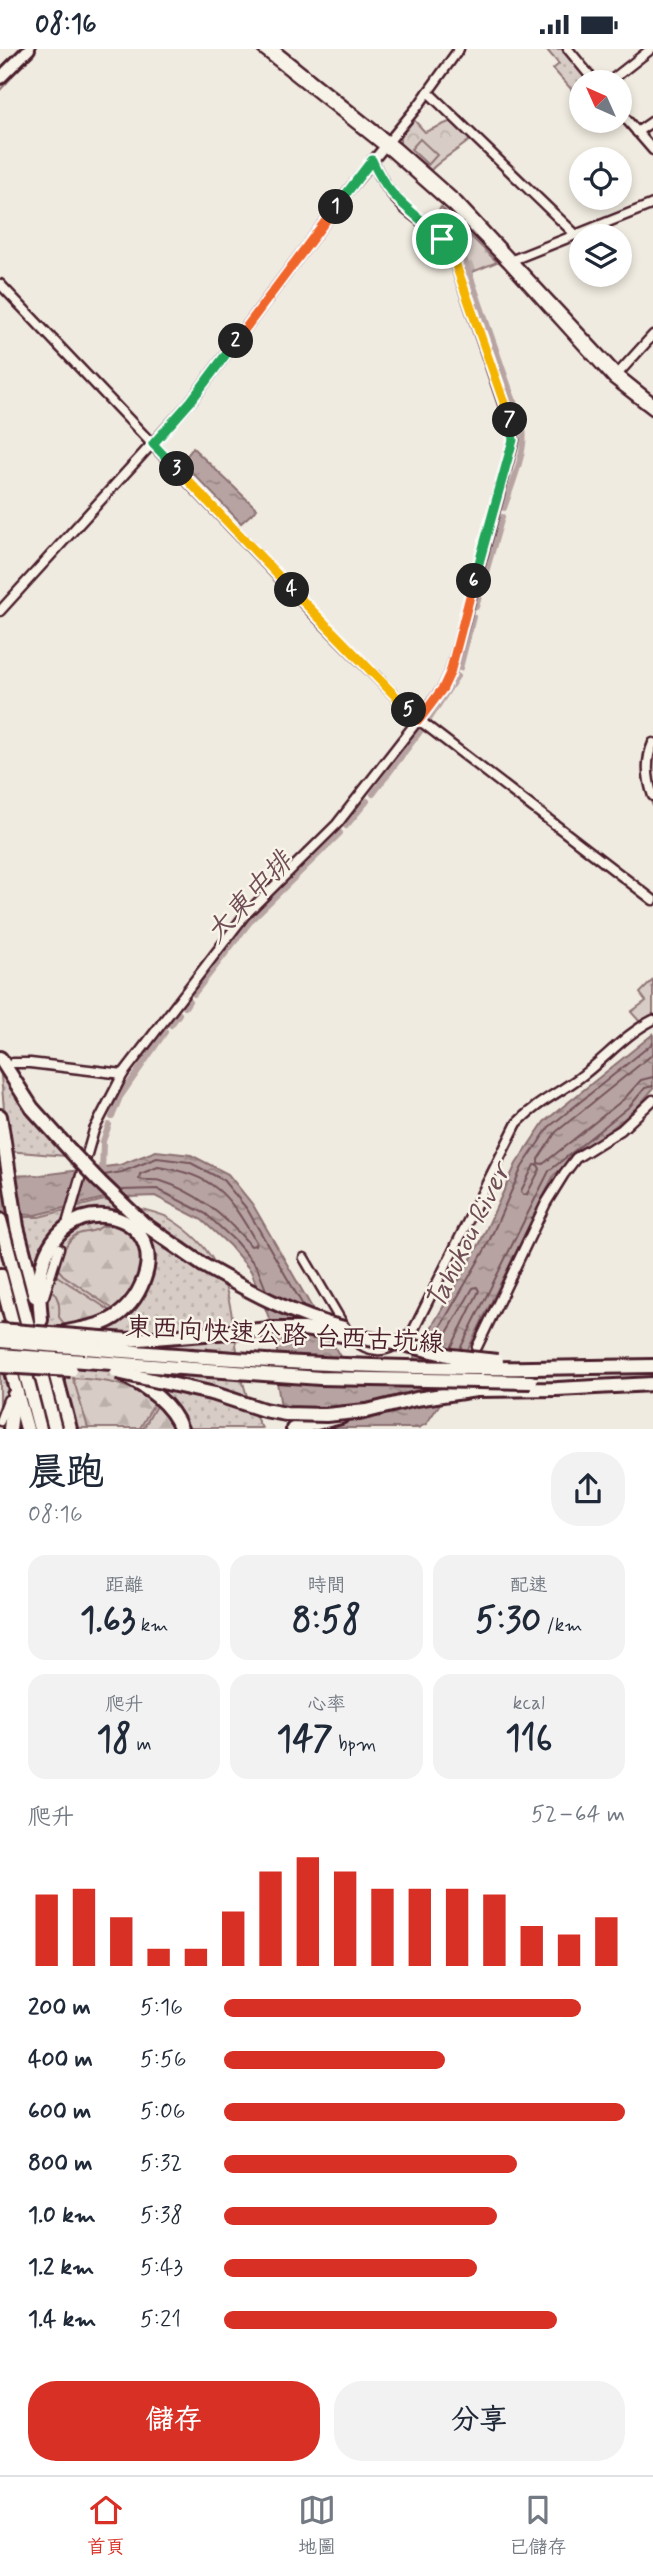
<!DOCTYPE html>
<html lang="zh-TW">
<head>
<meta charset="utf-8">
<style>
  :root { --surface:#fff; --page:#f2f2f3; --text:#1f2937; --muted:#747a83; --line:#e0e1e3; --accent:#d93025 }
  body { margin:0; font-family:Mynerve,"LXGW WenKai TC",sans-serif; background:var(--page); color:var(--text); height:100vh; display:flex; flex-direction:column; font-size:26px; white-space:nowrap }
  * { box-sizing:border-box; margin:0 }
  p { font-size:23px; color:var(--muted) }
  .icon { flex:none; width:38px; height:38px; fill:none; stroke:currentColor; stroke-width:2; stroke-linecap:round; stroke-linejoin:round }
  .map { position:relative; height:1380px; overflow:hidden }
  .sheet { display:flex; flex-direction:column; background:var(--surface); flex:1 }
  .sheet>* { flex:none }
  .needle { width:46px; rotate:315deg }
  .buttons { position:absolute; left:569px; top:21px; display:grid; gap:14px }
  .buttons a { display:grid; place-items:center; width:63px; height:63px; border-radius:50%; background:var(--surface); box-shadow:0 4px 10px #0003; font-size:35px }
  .pin { position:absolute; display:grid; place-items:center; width:60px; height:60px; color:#fff; margin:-30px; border:4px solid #fff; border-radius:50%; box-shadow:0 2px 7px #0007 }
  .km { position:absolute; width:35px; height:35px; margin:-18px; border-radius:50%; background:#222; color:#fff; font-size:19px; line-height:35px; text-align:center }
  .round { display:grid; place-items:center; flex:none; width:74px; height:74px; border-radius:28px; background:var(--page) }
  .head { display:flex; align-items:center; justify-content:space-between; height:119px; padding:0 28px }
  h1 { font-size:38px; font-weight:700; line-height:52px }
  .stats { display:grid; grid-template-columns:repeat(3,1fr); gap:10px; height:119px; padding:7px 28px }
  .stats div { display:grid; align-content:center; border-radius:18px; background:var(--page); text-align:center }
  .stats b { font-size:35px; font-weight:700 }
  .stats small { font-size:19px; font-weight:400 }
  .stats p { font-size:19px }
  .chart { height:196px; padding:14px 28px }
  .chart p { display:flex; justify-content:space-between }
  .chart svg { width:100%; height:126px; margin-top:7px; stroke:var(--accent); stroke-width:6 }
  .primary-button { display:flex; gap:14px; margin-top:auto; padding:14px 28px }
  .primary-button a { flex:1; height:80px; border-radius:28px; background:var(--accent); color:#fff; font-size:28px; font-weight:700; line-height:80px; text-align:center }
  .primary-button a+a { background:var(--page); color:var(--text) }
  ul { padding:0 28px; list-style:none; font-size:23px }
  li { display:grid; grid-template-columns:112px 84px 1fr; align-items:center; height:52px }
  li i { height:18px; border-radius:9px; background:var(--accent) }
  .status { display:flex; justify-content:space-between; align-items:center; height:49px; padding:0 35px; background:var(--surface); direction:ltr }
  .status svg { height:19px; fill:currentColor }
  .dock { display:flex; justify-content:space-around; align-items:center; height:98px; border-top:2px solid var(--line); background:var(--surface); font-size:19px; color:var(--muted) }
  .dock a { display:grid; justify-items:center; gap:4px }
  .dock .selected { color:var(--accent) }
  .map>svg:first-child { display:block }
  .grass { fill:url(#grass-dots); stroke:#917678; stroke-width:2 }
  .forest { fill:url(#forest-firs); stroke:#917678; stroke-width:2 }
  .park { fill:url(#park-crowns); stroke:#917678; stroke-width:2 }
  .garden { fill:#d8cdc6; stroke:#917678; stroke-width:2 }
  .water { fill:url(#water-ripples); stroke:#8b6f72; stroke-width:2 }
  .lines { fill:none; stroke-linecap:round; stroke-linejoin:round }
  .shore { stroke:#76545b; stroke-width:2 }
  .stream { stroke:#8b6f72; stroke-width:2 }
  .canal { stroke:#b7a4a2; stroke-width:6 }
  .minor-casing { stroke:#4a1f2b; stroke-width:13 }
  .major-casing { stroke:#4a1f2b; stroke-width:16 }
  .highway-casing { stroke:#4a1f2b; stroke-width:18 }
  .minor { stroke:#f7f3e8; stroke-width:8 }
  .major { stroke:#f7f3e8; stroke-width:10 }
  .highway { stroke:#f7f3e8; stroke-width:12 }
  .highway-bridge-casing { stroke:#4a1f2b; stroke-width:18; stroke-linecap:butt }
  .highway-bridge { stroke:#f7f3e8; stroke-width:12 }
  .split-1-casing { stroke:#fff; stroke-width:14 }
  .split-2-casing { stroke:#fff; stroke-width:14 }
  .split-3-casing { stroke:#fff; stroke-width:14 }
  .split-4-casing { stroke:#fff; stroke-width:14 }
  .split-5-casing { stroke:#fff; stroke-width:14 }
  .split-6-casing { stroke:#fff; stroke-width:14 }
  .split-7-casing { stroke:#fff; stroke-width:14 }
  .split-8-casing { stroke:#fff; stroke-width:14 }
  .split-1 { stroke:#22a559; stroke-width:9 }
  .split-2 { stroke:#f0652b; stroke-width:9 }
  .split-3 { stroke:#22a559; stroke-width:9 }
  .split-4 { stroke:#f5b400; stroke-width:9 }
  .split-5 { stroke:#f5b400; stroke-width:9 }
  .split-6 { stroke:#f0652b; stroke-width:9 }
  .split-7 { stroke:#22a559; stroke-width:9 }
  .split-8 { stroke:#f5b400; stroke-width:9 }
  .labels { text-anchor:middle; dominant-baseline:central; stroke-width:5; stroke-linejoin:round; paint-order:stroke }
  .street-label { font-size:26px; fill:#4a1f2b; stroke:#f7f3e8 }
  .water-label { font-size:28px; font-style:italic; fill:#704e55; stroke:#f7f3e8 }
</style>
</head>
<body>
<div class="status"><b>08:16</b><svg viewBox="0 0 49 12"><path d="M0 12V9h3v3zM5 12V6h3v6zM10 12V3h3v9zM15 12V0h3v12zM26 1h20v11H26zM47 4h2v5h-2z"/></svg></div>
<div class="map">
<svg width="653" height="1380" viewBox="0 0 653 1380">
  <defs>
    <pattern id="grass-dots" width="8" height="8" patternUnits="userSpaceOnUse" patternTransform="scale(1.75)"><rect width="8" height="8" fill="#d8cdc6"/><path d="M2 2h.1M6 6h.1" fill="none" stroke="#bbb0aa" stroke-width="1.8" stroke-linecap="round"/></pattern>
    <pattern id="forest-firs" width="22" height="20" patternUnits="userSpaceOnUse" patternTransform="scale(1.75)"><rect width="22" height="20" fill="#d8cdc6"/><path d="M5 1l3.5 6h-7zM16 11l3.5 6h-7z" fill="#bbb0aa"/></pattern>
    <pattern id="park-crowns" width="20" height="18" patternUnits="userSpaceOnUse" patternTransform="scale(1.75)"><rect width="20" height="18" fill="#d8cdc6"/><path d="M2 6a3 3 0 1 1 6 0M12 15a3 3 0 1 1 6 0" fill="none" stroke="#bbb0aa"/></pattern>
    <pattern id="water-ripples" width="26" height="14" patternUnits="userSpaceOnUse" patternTransform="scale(1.75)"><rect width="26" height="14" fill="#b7a4a2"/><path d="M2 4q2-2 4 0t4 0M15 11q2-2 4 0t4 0" fill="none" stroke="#978584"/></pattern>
  </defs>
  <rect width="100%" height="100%" fill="#f0ebe0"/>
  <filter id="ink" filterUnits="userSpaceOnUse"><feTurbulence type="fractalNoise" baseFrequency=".0143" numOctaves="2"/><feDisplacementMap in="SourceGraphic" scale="14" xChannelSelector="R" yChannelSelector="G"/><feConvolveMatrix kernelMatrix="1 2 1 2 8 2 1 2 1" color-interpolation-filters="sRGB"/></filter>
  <g filter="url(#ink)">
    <!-- grass -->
    <g class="grass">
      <polygon points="546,0 563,0 590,33 581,33 581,51 553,20 559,15"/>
      <polygon points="0,1017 24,1054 66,1107 8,1102"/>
      <path d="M104,1151C119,1155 155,1162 167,1168C260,1222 215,1304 262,1379H76L44,1264L46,1216L69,1181L112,1164L99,1161L71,1169L34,1228L18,1168H39Z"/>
      <polygon points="9,1167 64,1379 4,1168"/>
      <polygon points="0,1303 9,1339 0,1361"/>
    </g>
    <!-- forest -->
    <g class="forest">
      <polygon points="441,158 497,213 463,227 451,195 431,173"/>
      <path d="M111,1174C133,1183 147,1200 141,1225C138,1238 124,1252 116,1262L63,1226L58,1220C61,1209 65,1192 76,1186C85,1181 94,1185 102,1177H109Z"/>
      <path d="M57,1227L112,1263L94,1274L65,1276L59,1268C60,1256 59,1248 50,1239Z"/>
      <path d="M73,1329C104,1331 129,1334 155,1353L140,1379H88Z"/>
      <polygon points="157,1355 169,1367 176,1380 143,1380"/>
    </g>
    <!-- park -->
    <g class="park">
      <path d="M414,71L425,83L454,71L472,89C458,102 443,108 431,121L400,95V88Z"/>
      <polygon points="653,931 653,967 641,974 631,963 646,952 640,944"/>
    </g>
    <!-- garden -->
    <polygon class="garden" points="420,90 437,106 428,116 411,100"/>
    <!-- water -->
    <g class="water">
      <polygon points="193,399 257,460 241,474 182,413"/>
      <polygon points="653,985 653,1040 635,1061 554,1126 444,1349 426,1375 418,1379 293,1379 282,1364 277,1333 277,1290 251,1222 230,1197 202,1171 155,1147 104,1149 36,1166 0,1165 0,1127 41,1126 120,1116 156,1102 191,1106 228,1125 253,1156 357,1337 400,1333 480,1194 516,1115 544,1073"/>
    </g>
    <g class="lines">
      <!-- shore -->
      <g class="shore">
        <polyline points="653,1005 556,1083 538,1110 538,1114 543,1115 624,1050 641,1031 653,1028"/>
        <polygon points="534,1116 538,1116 540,1120 527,1145 523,1146 521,1142"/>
        <path d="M158,1118C214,1125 229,1146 256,1193L255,1196L251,1197C227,1169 197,1143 161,1132C154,1130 146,1132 139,1130L140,1125Z"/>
        <polyline points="104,1126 122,1123 157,1109 189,1113 223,1131 247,1160 304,1258"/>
        <polyline points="120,1141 157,1140 206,1165 235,1192 257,1218 266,1241"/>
        <polyline points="431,1294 487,1197 522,1118 549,1078 653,994"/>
        <polyline points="440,1296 473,1239 477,1238 479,1242 451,1299"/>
        <polyline points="460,1300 549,1122 630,1057 645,1039 653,1037"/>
      </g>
      <!-- stream -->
      <g class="stream">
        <polyline points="0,41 12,28"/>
        <polyline points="644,724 646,741 653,757"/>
      </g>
      <!-- canal -->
      <g class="canal">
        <path d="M428,168C442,175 453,187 461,200L519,367"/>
        <path d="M504,459C511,438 529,396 522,376"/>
        <polyline points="476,558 502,468"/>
        <polyline points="460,619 473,568"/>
        <polyline points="428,672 457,627"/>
        <polyline points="373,745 422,680"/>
        <polyline points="346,777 367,752"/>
        <polyline points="194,945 253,869 340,784"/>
        <polyline points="185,958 189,952"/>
        <polyline points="171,976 179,965"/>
        <polyline points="112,1068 120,1048 165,983"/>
        <polyline points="102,1126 103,1092 109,1076"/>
      </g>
      <defs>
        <g id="minor">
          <polyline points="262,0 391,103 453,158 508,214 613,330 653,361"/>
          <polyline points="274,0 396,98 457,152 618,325 653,353"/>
          <polyline points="568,0 595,33"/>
          <polyline points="609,33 651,0"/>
          <polyline points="428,43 576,186"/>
          <polyline points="620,63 653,101"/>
          <polyline points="637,83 653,72"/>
          <polyline points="510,212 653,155"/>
          <polyline points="0,235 313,564 419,671 653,851"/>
          <polyline points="615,328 653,286"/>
          <polyline points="0,562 191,352 348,142 418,57 459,0"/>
          <path d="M653,694C645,712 647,730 653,747"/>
          <polyline points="13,1014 30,1014 123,1025"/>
          <path d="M68,1171L94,1081L123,1025L244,867L337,775L443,639L450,624L514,391L513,384L450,199C436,182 419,172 403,158C389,144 380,129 372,111"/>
          <path d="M304,1209L351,1289C375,1309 392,1303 413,1282L517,1074C536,1054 557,1045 579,1029C605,1010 624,986 653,971"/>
          <polyline points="44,1247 59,1199"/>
          <polyline points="477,1298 546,1154 564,1125 576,1109 621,1081 653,1051"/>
          <polyline points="0,1372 8,1351"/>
        </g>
        <polyline id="major" points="0,29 29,0"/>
        <g id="highway">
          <polyline points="0,1009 32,1059 76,1108"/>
          <polyline points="0,1067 17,1178 35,1247"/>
          <polyline points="99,1132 144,1175 203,1216"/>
          <polyline points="0,1171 32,1292"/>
          <polyline points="0,1226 40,1380"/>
          <path d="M41,1271C40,1257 38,1242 40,1228C54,1131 177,1161 141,1237C134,1253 120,1268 103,1274C91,1279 75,1281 62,1284"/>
          <polyline points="0,1283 27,1380"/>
          <polyline points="37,1310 55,1380"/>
          <polyline points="52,1312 70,1380"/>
          <polyline points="532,1319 653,1317"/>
          <path d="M125,1327C148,1339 171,1354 181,1380"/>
          <polyline points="359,1364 416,1350 476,1341 557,1340 653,1335"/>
          <polyline points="10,1380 14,1346"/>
          <polyline points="293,1380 341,1368"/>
        </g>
      </defs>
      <!-- minor casing -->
      <use href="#minor" class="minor-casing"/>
      <!-- major casing -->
      <use href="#major" class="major-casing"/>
      <!-- highway casing -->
      <use href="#highway" class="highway-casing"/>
      <!-- minor -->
      <use href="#minor" class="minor"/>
      <!-- major -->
      <use href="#major" class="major"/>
      <!-- highway -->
      <use href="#highway" class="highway"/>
      <defs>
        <g id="highway-bridge">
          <polyline points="76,1108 99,1132"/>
          <path d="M203,1216C247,1241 294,1267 344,1279"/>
          <polyline points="0,1281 127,1291 271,1280 304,1280 401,1295"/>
          <path d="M0,1292C177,1307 354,1321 532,1319"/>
          <polyline points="395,1293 452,1307 497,1312"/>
          <polyline points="0,1306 320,1329 531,1333"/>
          <polyline points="1,1317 71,1321"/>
          <polyline points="117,1323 215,1345 264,1361 286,1365 326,1366 366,1362"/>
        </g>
      </defs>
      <!-- highway-bridge casing -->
      <use href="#highway-bridge" class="highway-bridge-casing"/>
      <!-- highway-bridge -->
      <use href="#highway-bridge" class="highway-bridge"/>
    </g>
  </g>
  <g class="lines" filter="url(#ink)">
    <defs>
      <path id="split-1" d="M336,158L372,111C390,153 412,160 442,190"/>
      <polyline id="split-2" points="236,292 336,158"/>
      <polyline id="split-3" points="177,420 153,395 191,352 236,292"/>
      <polyline id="split-4" points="177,420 292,541"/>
      <polyline id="split-5" points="292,541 409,661"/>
      <polyline id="split-6" points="409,661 419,671 443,639 450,624 474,532"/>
      <polyline id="split-7" points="474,532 513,391 510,371"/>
      <polyline id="split-8" points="442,190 450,199 510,371"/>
    </defs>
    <!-- split-1 casing -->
    <use href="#split-1" class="split-1-casing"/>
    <!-- split-2 casing -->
    <use href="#split-2" class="split-2-casing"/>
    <!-- split-3 casing -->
    <use href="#split-3" class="split-3-casing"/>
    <!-- split-4 casing -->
    <use href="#split-4" class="split-4-casing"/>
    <!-- split-5 casing -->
    <use href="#split-5" class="split-5-casing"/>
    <!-- split-6 casing -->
    <use href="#split-6" class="split-6-casing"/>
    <!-- split-7 casing -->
    <use href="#split-7" class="split-7-casing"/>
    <!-- split-8 casing -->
    <use href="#split-8" class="split-8-casing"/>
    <!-- split-1 -->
    <use href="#split-1" class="split-1"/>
    <!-- split-2 -->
    <use href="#split-2" class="split-2"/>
    <!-- split-3 -->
    <use href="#split-3" class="split-3"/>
    <!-- split-4 -->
    <use href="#split-4" class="split-4"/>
    <!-- split-5 -->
    <use href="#split-5" class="split-5"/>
    <!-- split-6 -->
    <use href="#split-6" class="split-6"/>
    <!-- split-7 -->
    <use href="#split-7" class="split-7"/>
    <!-- split-8 -->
    <use href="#split-8" class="split-8"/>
  </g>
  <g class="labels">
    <!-- street labels -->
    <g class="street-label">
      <text transform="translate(285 1287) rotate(3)">東西向快速公路 台西古坑線</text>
    </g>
    <!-- water labels -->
    <g class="water-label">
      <text transform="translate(250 849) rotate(-47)">大東中排</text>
      <text transform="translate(469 1188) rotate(-64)">Tahukou River</text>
    </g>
  </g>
</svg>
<div class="buttons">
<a><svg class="needle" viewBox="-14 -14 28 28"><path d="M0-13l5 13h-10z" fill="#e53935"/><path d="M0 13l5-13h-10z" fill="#747a83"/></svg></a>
<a><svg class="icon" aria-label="locate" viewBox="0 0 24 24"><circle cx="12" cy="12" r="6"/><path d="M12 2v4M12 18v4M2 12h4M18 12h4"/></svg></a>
<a><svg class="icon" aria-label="layers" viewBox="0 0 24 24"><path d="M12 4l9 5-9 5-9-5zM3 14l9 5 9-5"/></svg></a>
</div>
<div class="pin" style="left:442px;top:190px;background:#1e9e55"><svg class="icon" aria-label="arrive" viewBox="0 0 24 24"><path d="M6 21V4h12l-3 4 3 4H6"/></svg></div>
<b class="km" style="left:336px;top:158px">1</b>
<b class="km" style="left:236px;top:292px">2</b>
<b class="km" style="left:177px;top:420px">3</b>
<b class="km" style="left:292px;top:541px">4</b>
<b class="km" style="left:409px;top:661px">5</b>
<b class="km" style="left:474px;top:532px">6</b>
<b class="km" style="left:510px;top:371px">7</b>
</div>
<section class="sheet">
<div class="head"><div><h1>晨跑</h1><p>08:16</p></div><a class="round"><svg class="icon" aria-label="share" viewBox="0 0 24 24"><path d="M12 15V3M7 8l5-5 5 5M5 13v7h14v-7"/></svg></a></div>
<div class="stats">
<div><p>距離</p><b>1.63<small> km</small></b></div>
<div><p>時間</p><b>8:58</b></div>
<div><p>配速</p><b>5:30<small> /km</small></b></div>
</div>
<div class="stats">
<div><p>爬升</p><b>18<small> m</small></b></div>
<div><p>心率</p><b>147<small> bpm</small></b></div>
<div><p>kcal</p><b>116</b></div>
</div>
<div class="chart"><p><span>爬升</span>52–64 m</p>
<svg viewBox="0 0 160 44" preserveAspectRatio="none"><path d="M5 44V19M15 44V17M25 44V27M35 44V38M45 44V38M55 44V25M65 44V11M75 44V6M85 44V11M95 44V17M105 44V17M115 44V17M125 44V19M135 44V30M145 44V33M155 44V27"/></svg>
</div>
<ul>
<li><b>200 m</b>5:16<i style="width:89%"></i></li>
<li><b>400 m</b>5:56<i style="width:55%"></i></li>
<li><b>600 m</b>5:06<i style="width:100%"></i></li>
<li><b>800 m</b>5:32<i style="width:73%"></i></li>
<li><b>1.0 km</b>5:38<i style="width:68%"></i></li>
<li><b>1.2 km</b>5:43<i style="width:63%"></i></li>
<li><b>1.4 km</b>5:21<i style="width:83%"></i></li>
</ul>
<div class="primary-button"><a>儲存</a><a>分享</a></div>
</section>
<nav class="dock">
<a class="selected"><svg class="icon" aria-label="home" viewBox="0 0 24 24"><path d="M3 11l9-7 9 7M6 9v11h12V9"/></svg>首頁</a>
<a><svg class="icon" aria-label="map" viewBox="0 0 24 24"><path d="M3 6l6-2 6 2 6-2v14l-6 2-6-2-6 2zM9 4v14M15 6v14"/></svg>地圖</a>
<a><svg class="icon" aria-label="saved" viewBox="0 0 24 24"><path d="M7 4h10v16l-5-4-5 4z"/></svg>已儲存</a>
</nav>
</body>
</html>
